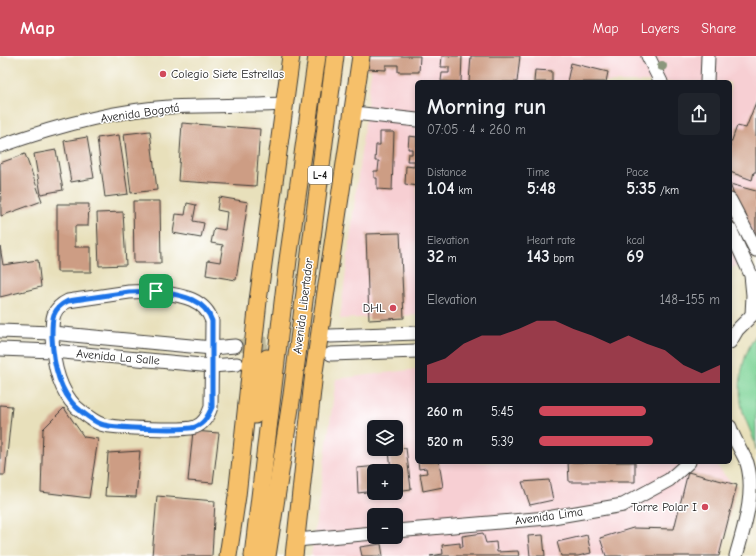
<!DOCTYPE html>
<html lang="en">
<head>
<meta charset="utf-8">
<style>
  :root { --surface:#171b24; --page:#20242c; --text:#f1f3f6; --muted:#9ea1a6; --accent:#d1495b }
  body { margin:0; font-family:"Comic Neue",sans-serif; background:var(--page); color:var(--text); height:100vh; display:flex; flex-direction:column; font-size:15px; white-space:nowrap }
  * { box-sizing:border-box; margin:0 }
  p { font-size:13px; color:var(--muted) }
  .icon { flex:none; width:22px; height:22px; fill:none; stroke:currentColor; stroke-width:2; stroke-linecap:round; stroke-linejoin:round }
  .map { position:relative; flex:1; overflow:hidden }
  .drawer { position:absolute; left:415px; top:24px; width:317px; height:384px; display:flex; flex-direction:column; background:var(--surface); border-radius:6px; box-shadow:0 2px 6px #0003 }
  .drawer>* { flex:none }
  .tools { position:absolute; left:367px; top:364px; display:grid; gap:8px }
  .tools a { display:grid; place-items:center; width:36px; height:36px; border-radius:6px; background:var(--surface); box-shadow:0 2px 6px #0003; font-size:20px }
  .pin { position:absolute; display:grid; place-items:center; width:34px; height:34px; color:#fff; margin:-17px; border-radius:8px; box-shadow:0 2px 6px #0006 }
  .round { display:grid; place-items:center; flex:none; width:42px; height:42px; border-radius:6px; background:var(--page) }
  .overview { display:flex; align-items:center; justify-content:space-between; height:68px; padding:0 12px }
  h1 { font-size:22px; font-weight:700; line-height:30px }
  .stats { display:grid; grid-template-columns:repeat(3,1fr); gap:6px; height:68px; padding:4px 12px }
  .stats div { display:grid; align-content:center }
  .stats b { font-size:17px; font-weight:700 }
  .stats small { font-size:11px; font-weight:400 }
  .stats p { font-size:11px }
  .chart { height:112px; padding:8px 12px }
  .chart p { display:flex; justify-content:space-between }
  .chart svg { width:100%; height:72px; margin-top:4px; fill:var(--accent); opacity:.7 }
  ul { padding:0 12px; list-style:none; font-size:13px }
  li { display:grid; grid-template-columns:64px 48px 1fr; align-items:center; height:30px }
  li i { height:10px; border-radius:5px; background:var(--accent) }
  header { display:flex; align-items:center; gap:24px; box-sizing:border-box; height:56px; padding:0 20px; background:var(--accent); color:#fff }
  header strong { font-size:19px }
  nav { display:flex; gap:22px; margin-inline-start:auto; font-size:14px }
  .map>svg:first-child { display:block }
  .built { fill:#f7cfd3; fill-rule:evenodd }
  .green { fill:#7fd498; stroke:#4e785a }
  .building { fill:#cd9d84 }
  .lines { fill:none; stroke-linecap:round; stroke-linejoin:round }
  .minor-tunnel { stroke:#bfb99b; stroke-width:13; stroke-dasharray:13 6; stroke-linecap:butt }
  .minor-casing { stroke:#3b3934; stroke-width:15 }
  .major-casing { stroke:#3b3934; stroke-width:19 }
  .minor { stroke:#fff; stroke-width:13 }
  .major { stroke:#f6c06b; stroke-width:17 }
  .tree { fill:#8b977b }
  .route-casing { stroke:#fff; stroke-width:8 }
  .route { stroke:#1a73e8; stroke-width:5 }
  .poi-dot { fill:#d1495b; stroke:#fff; stroke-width:1.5 }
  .labels { text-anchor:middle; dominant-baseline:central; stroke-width:3; stroke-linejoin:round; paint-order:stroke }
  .shield { fill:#fff; stroke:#606060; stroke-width:1 }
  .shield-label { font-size:11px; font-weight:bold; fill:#1c1c1c }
  .poi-label { font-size:12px; fill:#1c1c1c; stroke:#fff; text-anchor:end }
  .street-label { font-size:12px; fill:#1c1c1c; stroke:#fff }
</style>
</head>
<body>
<header>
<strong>Map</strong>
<nav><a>Map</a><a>Layers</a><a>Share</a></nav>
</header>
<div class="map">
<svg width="756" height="500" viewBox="0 0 756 500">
  <rect width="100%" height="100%" fill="#fff"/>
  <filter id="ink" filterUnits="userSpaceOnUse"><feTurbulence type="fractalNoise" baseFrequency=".025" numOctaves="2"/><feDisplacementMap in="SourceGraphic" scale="8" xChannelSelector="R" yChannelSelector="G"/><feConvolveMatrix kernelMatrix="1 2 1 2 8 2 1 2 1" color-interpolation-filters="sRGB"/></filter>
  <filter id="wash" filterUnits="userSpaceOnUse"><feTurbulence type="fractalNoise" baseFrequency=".012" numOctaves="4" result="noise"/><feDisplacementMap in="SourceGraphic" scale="16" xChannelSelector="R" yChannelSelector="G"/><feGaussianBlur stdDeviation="0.9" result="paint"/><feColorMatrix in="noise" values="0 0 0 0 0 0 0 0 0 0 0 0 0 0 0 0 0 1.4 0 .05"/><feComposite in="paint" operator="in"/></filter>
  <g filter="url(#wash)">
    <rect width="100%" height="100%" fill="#e8e0bb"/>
    <!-- built -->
    <g class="built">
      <polygon points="373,0 756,0 756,199 730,213 730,26 417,26 417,259 340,263"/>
      <path d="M417,313V406H714L730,426L732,436L728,469L721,500H311L336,323ZM374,371H396V393H374ZM374,415H396V437H374ZM374,459H396V481H374Z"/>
    </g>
    <!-- green -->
    <path class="green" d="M756,279V394C754,379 745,366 742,352C737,327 742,300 756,279Z"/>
    <g id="blocks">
      <!-- building -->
      <g class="building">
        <polygon points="367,0 420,0 419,16 398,16 398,9 386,9 386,14 366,13"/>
        <polygon points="442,0 462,0 461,26 441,25 442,17 449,17 449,11 441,11"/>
        <polygon points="471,0 520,0 517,26 469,26"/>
        <polygon points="571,7 608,16 606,26 567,26"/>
        <polygon points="535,14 552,15 552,26 534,26"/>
        <polygon points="756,46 756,116 754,116 752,124 730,116 730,86 731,87 737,70 746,72"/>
        <polygon points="182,67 260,73 256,130 178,125"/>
        <polygon points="150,75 157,134 131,137 124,78"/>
        <polygon points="380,76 394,76 392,134 377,133 377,122 374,122 374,115 378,115 379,105 375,105 376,89 380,89"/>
        <polygon points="119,79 128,138 105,141 97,82"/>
        <polygon points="409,80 417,81 417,130 405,128 406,110 414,111 415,105 407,105 408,98 412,98 412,93 408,93"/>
        <polygon points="87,81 94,122 71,126 64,85"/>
        <polygon points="56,94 63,134 41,138 34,98"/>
        <polygon points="25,98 42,145 1,160 0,107"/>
        <polygon points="730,128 756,135 756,183 745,157 741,159"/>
        <polygon points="219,141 248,146 236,224 206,219 208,204 220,206 223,189 211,187 214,172 225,174 227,156 217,154"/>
        <polygon points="133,145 160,145 161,207 134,207"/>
        <polygon points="187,147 196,149 193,165 204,167 201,182 173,177 176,158 185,159"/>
        <polygon points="57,148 89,148 88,170 75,170 75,191 91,191 91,216 57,216"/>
        <polygon points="123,156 126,209 99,210 97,157"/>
        <polygon points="400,177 404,262 369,264 366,178"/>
        <polygon points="0,190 3,209 38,204 41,231 0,241"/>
        <polygon points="0,349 12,350 5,419 0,419"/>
        <polygon points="64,352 84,381 98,383 89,442 41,436 43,373"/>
        <polygon points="193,375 219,377 213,427 188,425"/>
        <polygon points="406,392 411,433 396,435 396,423 403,422 403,415 391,415 389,394"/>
        <polygon points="140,395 136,441 105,440 108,397"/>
        <polygon points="418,406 439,406 443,431 423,435 420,418 427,417 426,412 419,413"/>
        <polygon points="568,406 635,406 635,426 569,426"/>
        <polygon points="378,410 378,415 374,415 374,435 358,437 357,412"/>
        <polygon points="688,416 737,429 719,500 606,500 600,482 633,472 674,473"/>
        <polygon points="549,424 553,444 530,449 522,426"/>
        <polygon points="157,440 215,445 212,500 152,500"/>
        <polygon points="483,477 486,487 496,486 497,496 518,495 519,500 430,500 443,498 442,489 460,487 460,491 463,491 462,480"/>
        <polygon points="543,479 545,500 530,500 528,480"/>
        <polygon points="587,479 591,497 578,500 561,500 557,486"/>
        <polygon points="381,488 383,500 362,500 360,491"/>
      </g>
    </g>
  </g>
  <g filter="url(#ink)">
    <use href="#blocks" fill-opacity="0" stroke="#3b3934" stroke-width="1"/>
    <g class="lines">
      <!-- minor-tunnel -->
      <polyline class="minor-tunnel" points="235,290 328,281"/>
      <defs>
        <g id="minor">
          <polyline points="648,0 661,26"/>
          <polyline points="707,26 708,0"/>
          <polyline points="354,57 417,64"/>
          <path d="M0,90C51,72 115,54 169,51C207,49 246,50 285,48"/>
          <polyline points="730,144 756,194"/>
          <polyline points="730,173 751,219 753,239 752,259"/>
          <path d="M155,235C178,239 204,241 212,265L211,351C208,360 204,368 195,371C185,375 116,372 104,369C95,367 83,357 76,351C58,333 53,305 52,281C52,264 51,253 68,245L129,236Z"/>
          <polyline points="0,275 52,277 212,292 235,290"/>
          <polyline points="330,280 417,277"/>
          <polyline points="730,286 737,274 756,255"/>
          <polyline points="0,293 53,295 212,310 237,308"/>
          <polyline points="331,298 417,295"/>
          <path d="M730,371C734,384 742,395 747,407C756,437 744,471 736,500"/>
          <polyline points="396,475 547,462 623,449 669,424 689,406"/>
          <polyline points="296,484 374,477"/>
        </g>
        <g id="major">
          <polyline points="255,359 267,302"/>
          <polyline points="228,500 237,440 258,245 291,0"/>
          <polyline points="253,500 288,204 317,0"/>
          <polyline points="267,500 292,339 335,0"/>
          <polyline points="294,500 314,316 361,0"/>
        </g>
      </defs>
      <!-- minor casing -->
      <use href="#minor" class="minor-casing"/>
      <!-- major casing -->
      <use href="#major" class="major-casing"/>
      <!-- minor -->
      <use href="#minor" class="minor"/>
      <!-- major -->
      <use href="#major" class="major"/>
    </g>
    <!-- trees -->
    <circle class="tree" cx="662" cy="10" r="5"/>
  </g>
  <g class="lines" filter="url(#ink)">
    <defs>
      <path id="route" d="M156,235C178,239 204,241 212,265V351C208,360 204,368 195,371C184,375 116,372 104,369C95,367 83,357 76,351C58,333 53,305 52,281C52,264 51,253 68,245L129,236Z"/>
    </defs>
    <!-- route casing -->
    <use href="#route" class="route-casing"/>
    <!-- route -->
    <use href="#route" class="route"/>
  </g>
  <!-- markers -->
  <g class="poi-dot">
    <circle cx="163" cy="18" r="4"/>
    <circle cx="393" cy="252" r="4"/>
    <circle cx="705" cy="451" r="4"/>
  </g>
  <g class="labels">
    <!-- shield labels -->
    <rect class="shield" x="308" y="110" width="24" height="18" rx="3"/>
    <g class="shield-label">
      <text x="320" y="119">L-4</text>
    </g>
    <!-- poi labels -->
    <g class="poi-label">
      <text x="171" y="18" text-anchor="start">Colegio Siete Estrellas</text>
      <text x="385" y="252">DHL</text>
      <text x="697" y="451">Torre Polar I</text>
    </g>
    <!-- street labels -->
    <g class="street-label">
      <text transform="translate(140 57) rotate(-8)">Avenida Bogotá</text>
      <text transform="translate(303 250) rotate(-83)">Avenida Libertador</text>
      <text transform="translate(118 301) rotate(5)">Avenida La Salle</text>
      <text transform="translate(549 460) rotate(-8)">Avenida Lima</text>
    </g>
  </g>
</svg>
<div class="tools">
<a><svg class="icon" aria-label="layers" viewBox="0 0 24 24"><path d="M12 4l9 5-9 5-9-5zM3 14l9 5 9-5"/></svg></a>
<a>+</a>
<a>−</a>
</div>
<div class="pin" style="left:156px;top:235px;background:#1e9e55"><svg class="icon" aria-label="arrive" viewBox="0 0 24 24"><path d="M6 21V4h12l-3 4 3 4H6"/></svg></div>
<section class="drawer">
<div class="overview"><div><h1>Morning run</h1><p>07:05 · 4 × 260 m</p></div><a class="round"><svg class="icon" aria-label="share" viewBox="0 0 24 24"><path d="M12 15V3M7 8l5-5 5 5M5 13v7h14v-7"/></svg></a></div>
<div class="stats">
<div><p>Distance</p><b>1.04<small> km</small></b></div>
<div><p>Time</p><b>5:48</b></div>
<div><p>Pace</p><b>5:35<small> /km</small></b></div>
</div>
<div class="stats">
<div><p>Elevation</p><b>32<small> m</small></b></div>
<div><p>Heart rate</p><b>143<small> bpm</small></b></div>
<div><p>kcal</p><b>69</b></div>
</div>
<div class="chart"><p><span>Elevation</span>148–155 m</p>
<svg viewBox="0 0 160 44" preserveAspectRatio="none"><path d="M0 44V33L10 29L20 20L30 15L40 15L50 11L60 6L70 6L80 11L90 15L100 20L110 15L120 20L130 24L140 33L150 38L160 33V44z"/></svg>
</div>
<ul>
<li><b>260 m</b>5:45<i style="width:59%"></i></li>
<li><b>520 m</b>5:39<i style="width:63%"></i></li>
</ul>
</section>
</div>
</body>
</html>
